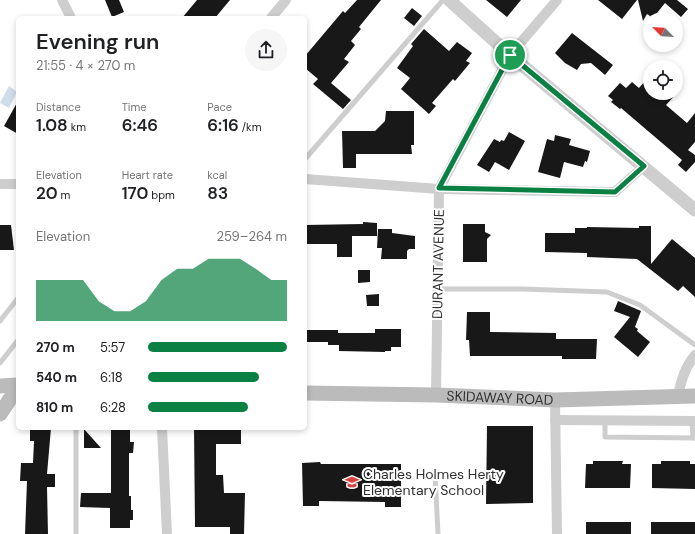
<!DOCTYPE html>
<html lang="en">
<head>
<meta charset="utf-8">
<style>
  :root { --surface:#fff; --page:#f6f6f6; --text:#202124; --muted:#757577; --accent:#0b8043 }
  body { margin:0; font-family:"DM Sans",sans-serif; background:var(--page); color:var(--text); height:100vh; display:flex; flex-direction:column; font-size:15px; white-space:nowrap }
  * { box-sizing:border-box; margin:0 }
  p { font-size:13px; color:var(--muted) }
  .icon { flex:none; width:22px; height:22px; fill:none; stroke:currentColor; stroke-width:2; stroke-linecap:round; stroke-linejoin:round }
  .map { position:relative; flex:1; overflow:hidden }
  .panel { position:absolute; left:16px; top:16px; width:291px; height:414px; display:flex; flex-direction:column; background:var(--surface); border-radius:6px; box-shadow:0 2px 6px #0003 }
  .panel>* { flex:none }
  .needle { width:26px; rotate:294deg }
  .controls { position:absolute; left:643px; top:12px; display:grid; gap:8px }
  .controls a { display:grid; place-items:center; width:40px; height:40px; border-radius:50%; background:var(--surface); box-shadow:0 2px 6px #0003; font-size:20px }
  .pin { position:absolute; display:grid; place-items:center; width:34px; height:34px; color:#fff; margin:-17px; border:2px solid #fff; border-radius:50%; box-shadow:0 1px 4px #0007 }
  .round { display:grid; place-items:center; flex:none; width:42px; height:42px; border-radius:21px; background:var(--page) }
  .headline { display:flex; align-items:center; justify-content:space-between; height:68px; padding:0 20px }
  h1 { font-size:22px; font-weight:600; line-height:30px }
  .stats { display:grid; grid-template-columns:repeat(3,1fr); gap:6px; height:68px; padding:4px 20px }
  .stats div { display:grid; align-content:center }
  .stats b { font-size:17px; font-weight:600 }
  .stats small { font-size:11px; font-weight:400 }
  .stats p { font-size:11px }
  .chart { height:112px; padding:8px 20px }
  .chart p { display:flex; justify-content:space-between }
  .chart svg { width:100%; height:72px; margin-top:4px; fill:var(--accent); opacity:.7 }
  ul { padding:0 20px; list-style:none; font-size:13px }
  li { display:grid; grid-template-columns:64px 48px 1fr; align-items:center; height:30px }
  li i { height:10px; border-radius:5px; background:var(--accent) }
  .map>svg:first-child { display:block }
  .water { fill:#cfddeb }
  .building { fill:#181818 }
  .lines { fill:none; stroke-linecap:round; stroke-linejoin:round }
  .service { stroke:#cecece; stroke-width:5 }
  .minor { stroke:#cecece; stroke-width:10 }
  .tertiary { stroke:#cecece; stroke-width:13 }
  .secondary { stroke:#bbb; stroke-width:15 }
  .route-casing { stroke:#fff; stroke-width:8 }
  .route { stroke:#0b8043; stroke-width:5 }
  .labels { text-anchor:middle; dominant-baseline:central; stroke-width:4; stroke-linejoin:round; paint-order:stroke }
  .street-label { font-size:14px; fill:#313131; stroke:#fff }
  .poi-label { font-size:14px; fill:#313131; stroke:#fff; text-anchor:start }
</style>
</head>
<body>
<div class="map">
<svg width="695" height="534" viewBox="0 0 695 534">
  <rect width="100%" height="100%" fill="#fff"/>
  <!-- water -->
  <polygon class="water" points="9,86 17,92 9,108 0,103"/>
  <!-- building -->
  <g class="building">
    <polygon points="105,0 119,0 124,12 112,17"/>
    <polygon points="197,0 230,0 215,18 182,18"/>
    <polygon points="357,0 381,0 359,27 361,29 351,41 355,45 344,59 349,62 331,83 351,100 343,109 313,84 318,79 305,68 305,56 343,11 345,13"/>
    <polygon points="486,0 521,0 507,17"/>
    <polygon points="598,0 637,0 622,19"/>
    <polygon points="638,0 677,0 688,9 681,17 665,3 653,18 647,14 643,21"/>
    <polygon points="412,8 422,16 414,26 404,18"/>
    <polygon points="424,29 449,51 457,42 472,53 466,61 470,63 455,81 453,79 432,103 436,106 429,114 401,89 410,78 397,68 413,46 411,44"/>
    <polygon points="572,33 613,65 605,75 591,63 581,64 577,70 565,63 555,53"/>
    <polygon points="650,75 650,93 677,93 666,105 687,123 695,113 695,142 688,150 695,155 695,162 686,172 678,165 682,160 621,108 620,109 611,102 613,100 608,96 620,83 626,88 632,82 639,88"/>
    <polygon points="18,101 18,134 4,126"/>
    <polygon points="386,111 414,111 414,145 411,145 412,154 356,154 356,168 343,168 342,131 375,131 385,121"/>
    <polygon points="509,132 525,141 509,170 495,162 489,172 477,165 494,139 500,142 501,140 504,141"/>
    <polygon points="555,135 571,139 569,145 590,151 587,162 585,161 583,167 564,162 560,178 538,172 547,139 554,141"/>
    <polygon points="363,222 377,223 377,236 352,236 352,257 337,257 337,244 305,244 305,225 363,224"/>
    <polygon points="463,224 485,224 485,232 491,235 487,239 487,262 463,262"/>
    <polygon points="0,225 11,225 14,250 0,250"/>
    <polygon points="639,226 651,226 651,264 672,239 695,258 695,297 683,286 678,291 637,259 587,257 587,253 545,252 545,233 575,233 575,228 587,228 587,227 639,228"/>
    <polygon points="378,229 392,229 392,233 415,236 415,249 409,249 407,251 407,259 381,259 382,248 377,248"/>
    <polygon points="358,270 370,270 370,282 358,283"/>
    <polygon points="379,294 379,306 367,306 366,295"/>
    <polygon points="618,301 641,311 635,327 638,329 637,331 650,342 638,357 614,337 630,317 614,311"/>
    <polygon points="467,312 490,312 490,332 556,333 556,339 597,339 596,359 562,359 562,356 470,356 469,340 466,340"/>
    <polygon points="375,329 401,329 401,347 391,347 391,351 385,351 385,352 339,351 339,345 328,345 328,342 305,342 305,330 338,330 338,333 375,333"/>
    <polygon points="487,426 533,426 533,503 486,504"/>
    <polygon points="33,428 51,428 47,474 55,474 55,487 47,487 48,534 25,534 27,481 20,481 21,463 33,463 34,441 30,441 30,430 33,430"/>
    <polygon points="111,428 130,428 130,442 134,442 133,453 129,453 129,496 131,496 131,510 133,510 133,520 130,520 130,528 110,528 110,508 80,507 81,493 111,493"/>
    <polygon points="194,428 241,428 241,444 216,444 216,475 223,475 224,493 245,493 244,534 230,534 230,527 195,527"/>
    <polygon points="84,429 101,448 84,448"/>
    <polygon points="593,461 623,461 622,464 631,464 630,488 585,488 586,464 593,464"/>
    <polygon points="661,461 690,461 690,464 695,464 695,489 652,488 652,464 661,464"/>
    <polygon points="320,462 321,464 401,464 401,507 385,507 385,502 319,501 319,506 303,506 302,463"/>
    <rect x="586" y="522" width="45" height="12"/>
    <rect x="651" y="522" width="44" height="12"/>
  </g>
  <g class="lines">
    <!-- service -->
    <g class="service">
      <polyline points="305,159 443,0"/>
      <polyline points="438,289 523,289 607,292 640,305 695,345"/>
      <polyline points="0,321 18,298"/>
      <polyline points="0,363 18,340"/>
      <polyline points="605,420 605,437 695,438"/>
      <polyline points="692,421 693,438"/>
      <polyline points="76,428 76,534"/>
      <polyline points="435,473 438,534"/>
    </g>
    <!-- minor -->
    <g class="minor">
      <polyline points="62,0 71,18"/>
      <polyline points="271,18 286,0"/>
      <polyline points="305,179 439,189 615,192 644,166"/>
      <polyline points="0,184 18,184"/>
      <polyline points="436,395 439,189 510,55 557,0"/>
      <path d="M678,396C681,380 685,367 695,355"/>
      <polyline points="555,400 557,534"/>
      <polyline points="555,420 695,421"/>
      <polyline points="162,428 167,534"/>
    </g>
    <!-- tertiary -->
    <polyline class="tertiary" points="449,0 510,55 695,210"/>
    <!-- secondary -->
    <g class="secondary">
      <polyline points="0,386 18,385"/>
      <path id="s1" d="M305,393L436,395L555,400L695,396"/>
      <polyline points="0,414 10,399 18,393"/>
    </g>
  </g>
  <g class="lines">
    <defs>
      <polygon id="route" points="510,55 644,166 615,192 439,188"/>
    </defs>
    <!-- route casing -->
    <use href="#route" class="route-casing"/>
    <!-- route -->
    <use href="#route" class="route"/>
  </g>
  <!-- icons -->
  <defs>
    <symbol id="school-bare" viewBox="-9 -9 18 18"><path d="M0-5L7-2L0 1L-7-2ZM-4 1L0 2.5L4 1V4Q0 6-4 4Z" fill="#d84443" stroke="#fff" stroke-width="2.5" paint-order="stroke"/></symbol>
  </defs>
  <g fill-rule="evenodd">
    <use href="#school-bare" x="342" y="472" width="20" height="20"/>
  </g>
  <g class="labels">
    <!-- street labels -->
    <g class="street-label">
      <text transform="translate(438 264) rotate(-89)">DURANT AVENUE</text>
      <text stroke="none"><textPath href="#s1" startOffset="195">SKIDAWAY ROAD</textPath></text>
    </g>
    <!-- poi labels -->
    <g class="poi-label">
      <text x="363" y="474">Charles Holmes Herty<tspan x="363" dy="16">Elementary School</tspan></text>
    </g>
  </g>
</svg>
<div class="controls">
<a><svg class="needle" viewBox="-14 -14 28 28"><path d="M0-13l5 13h-10z" fill="#e53935"/><path d="M0 13l5-13h-10z" fill="#757577"/></svg></a>
<a><svg class="icon" aria-label="locate" viewBox="0 0 24 24"><circle cx="12" cy="12" r="6"/><path d="M12 2v4M12 18v4M2 12h4M18 12h4"/></svg></a>
</div>
<div class="pin" style="left:510px;top:55px;background:#1e9e55"><svg class="icon" aria-label="arrive" viewBox="0 0 24 24"><path d="M6 21V4h12l-3 4 3 4H6"/></svg></div>
<section class="panel">
<div class="headline"><div><h1>Evening run</h1><p>21:55 · 4 × 270 m</p></div><a class="round"><svg class="icon" aria-label="share" viewBox="0 0 24 24"><path d="M12 15V3M7 8l5-5 5 5M5 13v7h14v-7"/></svg></a></div>
<div class="stats">
<div><p>Distance</p><b>1.08<small> km</small></b></div>
<div><p>Time</p><b>6:46</b></div>
<div><p>Pace</p><b>6:16<small> /km</small></b></div>
</div>
<div class="stats">
<div><p>Elevation</p><b>20<small> m</small></b></div>
<div><p>Heart rate</p><b>170<small> bpm</small></b></div>
<div><p>kcal</p><b>83</b></div>
</div>
<div class="chart"><p><span>Elevation</span>259–264 m</p>
<svg viewBox="0 0 160 44" preserveAspectRatio="none"><path d="M0 44V19L10 19L20 19L30 19L40 32L50 38L60 38L70 32L80 19L90 12L100 12L110 6L120 6L130 6L140 12L150 19L160 19V44z"/></svg>
</div>
<ul>
<li><b>270 m</b>5:57<i style="width:100%"></i></li>
<li><b>540 m</b>6:18<i style="width:80%"></i></li>
<li><b>810 m</b>6:28<i style="width:72%"></i></li>
</ul>
</section>
</div>
</body>
</html>
